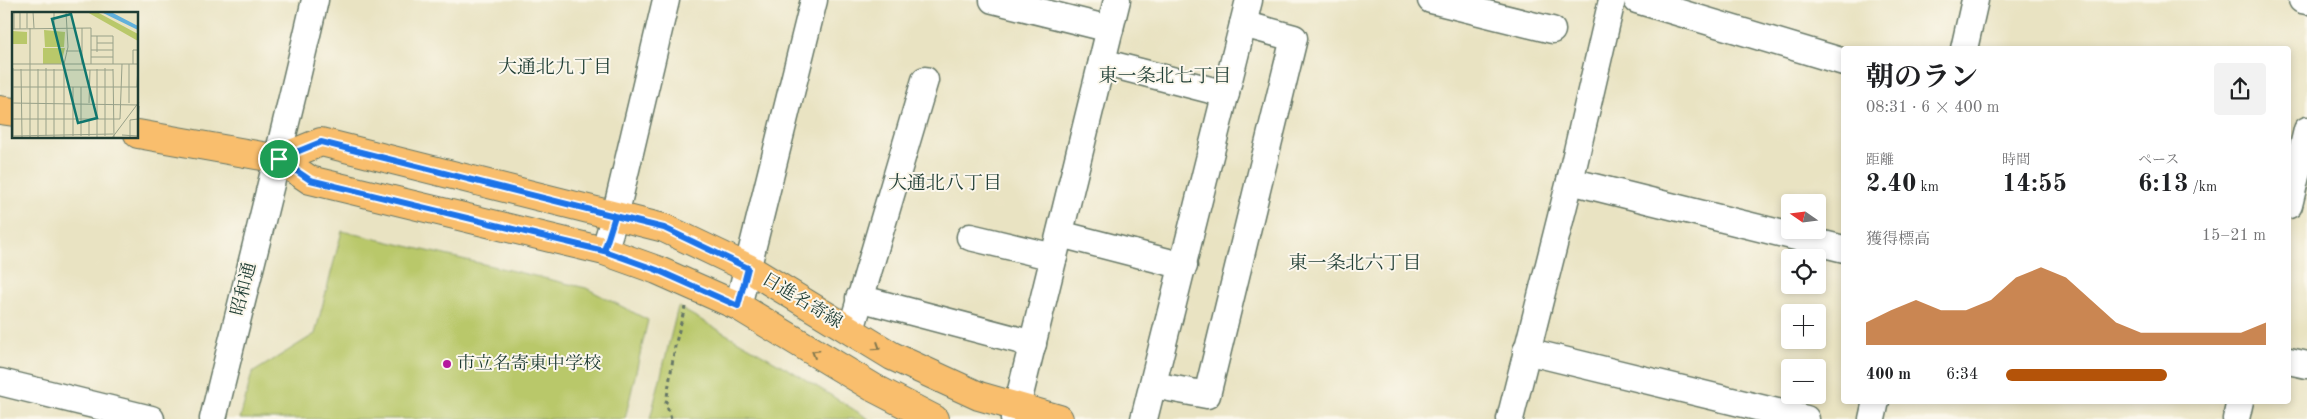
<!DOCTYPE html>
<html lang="ja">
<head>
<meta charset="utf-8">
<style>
  :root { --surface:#fff; --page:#f2f2f2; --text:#202124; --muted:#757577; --accent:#b45309 }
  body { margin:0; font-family:"Old Standard TT","Noto Serif JP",serif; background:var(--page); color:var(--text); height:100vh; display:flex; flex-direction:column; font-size:19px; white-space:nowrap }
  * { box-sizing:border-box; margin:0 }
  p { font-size:16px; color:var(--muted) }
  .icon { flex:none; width:28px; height:28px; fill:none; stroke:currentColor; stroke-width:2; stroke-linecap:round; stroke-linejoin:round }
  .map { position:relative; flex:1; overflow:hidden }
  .sheet { position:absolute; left:1841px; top:46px; width:450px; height:358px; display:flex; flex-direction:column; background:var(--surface); border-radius:5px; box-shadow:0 2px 8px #0003 }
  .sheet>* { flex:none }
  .needle { width:32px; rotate:284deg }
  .buttons { position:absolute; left:1781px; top:194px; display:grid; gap:10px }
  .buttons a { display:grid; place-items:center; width:45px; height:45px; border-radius:5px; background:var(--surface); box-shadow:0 2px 8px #0003; font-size:25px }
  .pin { position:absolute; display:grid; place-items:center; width:42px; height:42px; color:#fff; margin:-21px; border:2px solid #fff; border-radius:50%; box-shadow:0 1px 5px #0007 }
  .round { display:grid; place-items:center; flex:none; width:52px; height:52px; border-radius:5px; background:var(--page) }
  .overview { display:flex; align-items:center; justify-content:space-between; height:85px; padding:0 25px }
  h1 { font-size:28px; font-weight:700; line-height:38px }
  .stats { display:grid; grid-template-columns:repeat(3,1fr); gap:8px; height:85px; padding:5px 25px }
  .stats div { display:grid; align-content:center }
  .stats b { font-size:25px; font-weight:700 }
  .stats small { font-size:14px; font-weight:400 }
  .stats p { font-size:14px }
  .chart { height:140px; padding:10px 25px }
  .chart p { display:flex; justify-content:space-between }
  .chart svg { width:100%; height:90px; margin-top:5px; fill:var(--accent); opacity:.7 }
  ul { padding:0 25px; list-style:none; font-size:16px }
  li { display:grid; grid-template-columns:80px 60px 1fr; align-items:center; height:38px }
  li i { height:12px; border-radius:6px; background:var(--accent) }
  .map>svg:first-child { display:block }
  .green { fill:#b9c86a; stroke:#6c824f }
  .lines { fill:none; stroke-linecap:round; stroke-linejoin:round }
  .minor-casing { stroke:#676; stroke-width:29 }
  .major-casing { stroke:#676; stroke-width:30 }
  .path { stroke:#676; stroke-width:3; stroke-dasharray:4 4; stroke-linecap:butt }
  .minor { stroke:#fff; stroke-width:26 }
  .major { stroke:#f9be6d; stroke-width:28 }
  .oneway { stroke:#81774e }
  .route-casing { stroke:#fff; stroke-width:10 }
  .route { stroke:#1a73e8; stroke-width:6 }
  .poi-dot { fill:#b5179e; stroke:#fbf7ec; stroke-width:2 }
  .labels { text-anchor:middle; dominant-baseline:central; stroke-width:4; stroke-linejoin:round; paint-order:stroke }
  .street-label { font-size:18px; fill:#1f3d34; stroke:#fbf7ec }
  .poi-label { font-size:18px; fill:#1f3d34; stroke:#fbf7ec; text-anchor:start }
  .neighbourhood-label { font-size:19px; fill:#1f3d34; stroke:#fbf7ec }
  .inset-road { fill:none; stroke:#98a189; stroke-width:1 }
  .view { fill:#0f766e; fill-opacity:0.15; stroke:#0f766e; stroke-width:2.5 }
  .inset-edge { fill:none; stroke:#1f3d34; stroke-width:2.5 }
</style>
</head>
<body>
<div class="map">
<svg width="2307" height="419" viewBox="0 0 2307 419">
  <rect width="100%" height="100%" fill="#fbf7ec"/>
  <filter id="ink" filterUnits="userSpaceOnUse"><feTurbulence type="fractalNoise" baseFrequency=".02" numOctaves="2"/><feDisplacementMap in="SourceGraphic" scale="10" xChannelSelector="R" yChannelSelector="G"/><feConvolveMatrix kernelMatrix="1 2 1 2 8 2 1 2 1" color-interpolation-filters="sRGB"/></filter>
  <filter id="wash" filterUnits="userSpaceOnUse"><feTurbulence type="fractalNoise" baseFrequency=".0096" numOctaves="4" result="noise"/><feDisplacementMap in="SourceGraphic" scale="20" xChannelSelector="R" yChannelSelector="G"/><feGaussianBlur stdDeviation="1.12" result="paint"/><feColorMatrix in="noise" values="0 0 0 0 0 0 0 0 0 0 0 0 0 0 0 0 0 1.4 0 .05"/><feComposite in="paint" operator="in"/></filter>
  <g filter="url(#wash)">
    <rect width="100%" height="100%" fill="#e9e3c2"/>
    <!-- green -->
    <g class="green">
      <polygon points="342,231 586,288 648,320 625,419 240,419 252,373 315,334"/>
      <polygon points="678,307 795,373 869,419 650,419"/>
    </g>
  </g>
  <g filter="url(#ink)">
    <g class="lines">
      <defs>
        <g id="minor">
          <polyline points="993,0 1110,29"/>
          <polyline points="1431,0 1552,30"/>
          <polyline points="1637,0 1844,62"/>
          <polyline points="2302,0 2307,1"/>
          <polyline points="1964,49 1975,0"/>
          <polyline points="1102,62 1226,94"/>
          <polyline points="1570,181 1844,249"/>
          <polyline points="2289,205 2307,130"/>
          <polyline points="1060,234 1184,266"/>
          <polyline points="970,237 1054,257"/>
          <polyline points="604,251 615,216 666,0"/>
          <polyline points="859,298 1033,344"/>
          <polyline points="738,306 814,0"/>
          <polyline points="851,330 925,80"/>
          <polyline points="1526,351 1806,419"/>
          <polyline points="2289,361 2307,365"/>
          <polyline points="0,382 151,419"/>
          <polyline points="1153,385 1207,395 1294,38 1243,24"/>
          <path d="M213,419C247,279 283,140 315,0"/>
          <polyline points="1014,419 1117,0"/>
          <polyline points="1144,419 1249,0"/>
          <polyline points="1510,419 1570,181 1612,0"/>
          <polyline points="1872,419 1876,401"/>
          <polyline points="2236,419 2240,401"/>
        </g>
        <g id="major">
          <polyline points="0,110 14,112"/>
          <polyline points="138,134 279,159 310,180 604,251 657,270 738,306 874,388 934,419"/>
          <polyline points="279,159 321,142 664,228 748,268 892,356 979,396 1059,419"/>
        </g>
      </defs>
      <!-- minor casing -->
      <use href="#minor" class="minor-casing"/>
      <!-- major casing -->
      <use href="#major" class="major-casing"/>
      <!-- path -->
      <polyline class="path" points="671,419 666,403 675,346 685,307"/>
      <!-- minor -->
      <use href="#minor" class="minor"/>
      <!-- major -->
      <use href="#major" class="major"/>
    </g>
    <!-- one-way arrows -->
    <defs><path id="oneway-chevron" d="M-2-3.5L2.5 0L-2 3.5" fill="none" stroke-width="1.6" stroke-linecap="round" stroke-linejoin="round" transform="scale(1.25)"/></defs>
    <g class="oneway">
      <use href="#oneway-chevron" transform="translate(877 347) rotate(33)"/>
      <use href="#oneway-chevron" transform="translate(815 353) rotate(-149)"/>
    </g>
  </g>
  <g class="lines" filter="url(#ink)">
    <defs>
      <polyline id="route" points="279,159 310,180 604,251 615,216 664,228 748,268 738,306 657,270 604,251 615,216 321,142 279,159"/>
    </defs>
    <!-- route casing -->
    <use href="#route" class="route-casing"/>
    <!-- route -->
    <use href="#route" class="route"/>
  </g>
  <!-- markers -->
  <circle class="poi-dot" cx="447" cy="364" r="5"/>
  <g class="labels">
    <!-- street labels -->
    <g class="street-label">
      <text transform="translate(244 289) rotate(-76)">昭和通</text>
      <text transform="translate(802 301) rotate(31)">日進名寄線</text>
    </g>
    <!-- poi labels -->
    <g class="poi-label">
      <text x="457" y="364">市立名寄東中学校</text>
    </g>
    <!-- neighbourhood labels -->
    <g class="neighbourhood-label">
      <text x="555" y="68">大通北九丁目</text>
      <text x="1165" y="77">東一条北七丁目</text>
      <text x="945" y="184">大通北八丁目</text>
      <text x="1355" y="264">東一条北六丁目</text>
    </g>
  </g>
  <!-- overview -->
  <g transform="translate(12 12)">
    <rect width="126" height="126" fill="#e9e3c2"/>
    <path d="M75,0H85L126,22V29ZM32,18L53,20L52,35H33ZM0,19L15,20V32H0ZM31,36H53L49,52H31Z" fill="#b9c86a"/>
    <path d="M89,0H99L126,14V18Z" fill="#61b0db"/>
    <path class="inset-road" d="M2,0V17M8,0V17M15,0V16M21,0L22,16M42,0V16M18,16V126M0,17L79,16V52M79,24H101V52M85,31H101M79,38H101M54,39H70M85,40V24M79,45H101M0,52H127M70,52V16M117,52V91M121,52V38H127M1,56V124M34,56V124M9,57L10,125M42,57V125M101,57L102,126M0,58H101M0,75H125L126,52M61,75V124M69,75V124M0,91L127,93M77,91L78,58M0,107H108L110,52M77,107V124M110,123L126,124M0,124L101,122M93,124V56M26,125V57M85,125V57M52,126V52L56,35L54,0M100,126L127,90M118,126V108L126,107M126,126L127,94"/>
    <path class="view" d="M59,2L85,106L66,111L40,7Z"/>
    <rect width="126" height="126" class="inset-edge"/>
  </g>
</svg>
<div class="buttons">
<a><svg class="needle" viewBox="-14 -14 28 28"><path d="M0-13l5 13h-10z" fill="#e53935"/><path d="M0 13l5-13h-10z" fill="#757577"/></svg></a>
<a><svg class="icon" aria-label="locate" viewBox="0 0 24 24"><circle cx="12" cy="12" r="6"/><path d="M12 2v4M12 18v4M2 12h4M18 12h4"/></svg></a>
<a>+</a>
<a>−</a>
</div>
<div class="pin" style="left:279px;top:159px;background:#1e9e55"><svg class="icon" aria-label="arrive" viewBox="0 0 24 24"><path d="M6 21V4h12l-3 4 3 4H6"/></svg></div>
<section class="sheet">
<div class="overview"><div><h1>朝のラン</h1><p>08:31 · 6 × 400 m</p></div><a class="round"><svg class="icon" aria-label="share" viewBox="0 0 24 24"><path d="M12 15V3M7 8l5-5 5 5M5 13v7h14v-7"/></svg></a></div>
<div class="stats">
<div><p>距離</p><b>2.40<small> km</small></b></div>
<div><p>時間</p><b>14:55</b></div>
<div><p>ペース</p><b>6:13<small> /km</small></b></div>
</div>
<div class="chart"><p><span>獲得標高</span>15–21 m</p>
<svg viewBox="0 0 160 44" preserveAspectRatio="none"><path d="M0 44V33L10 27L20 22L30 27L40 27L50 22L60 11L70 6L80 11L90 22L100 33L110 38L120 38L130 38L140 38L150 38L160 33V44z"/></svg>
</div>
<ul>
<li><b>400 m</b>6:34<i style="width:62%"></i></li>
</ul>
</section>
</div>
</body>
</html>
